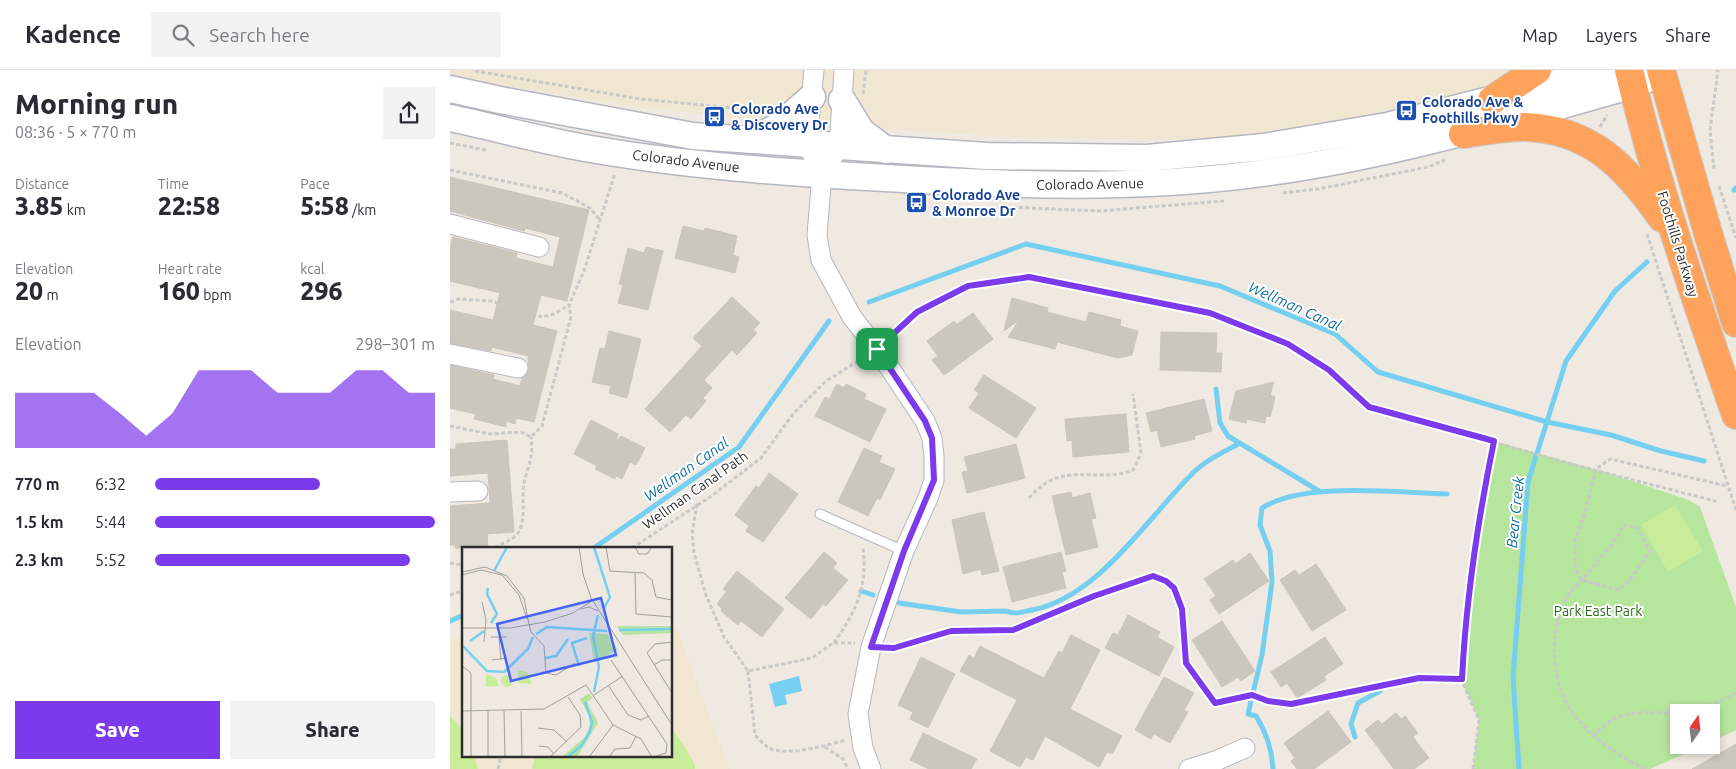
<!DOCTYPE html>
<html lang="en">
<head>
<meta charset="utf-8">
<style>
  :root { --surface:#fff; --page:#f2f2f3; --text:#2b2b33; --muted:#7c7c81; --line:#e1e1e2; --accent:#7c3aed }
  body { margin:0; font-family:Ubuntu,sans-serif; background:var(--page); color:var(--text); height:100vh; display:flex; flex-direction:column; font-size:19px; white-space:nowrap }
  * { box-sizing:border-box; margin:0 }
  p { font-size:16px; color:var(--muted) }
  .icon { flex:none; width:28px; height:28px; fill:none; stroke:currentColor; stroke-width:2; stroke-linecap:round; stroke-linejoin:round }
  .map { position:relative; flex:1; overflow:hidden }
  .drawer { display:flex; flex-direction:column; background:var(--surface); width:450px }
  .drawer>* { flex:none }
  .needle { width:32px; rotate:14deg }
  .fabs { position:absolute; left:1220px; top:634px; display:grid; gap:10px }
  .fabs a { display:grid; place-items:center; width:50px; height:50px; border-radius:0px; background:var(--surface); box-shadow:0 2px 8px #0003; font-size:25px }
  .pin { position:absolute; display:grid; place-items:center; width:42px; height:42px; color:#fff; margin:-21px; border-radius:10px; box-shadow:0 2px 8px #0006 }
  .round { display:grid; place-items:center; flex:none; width:52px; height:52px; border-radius:0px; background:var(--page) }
  .headline { display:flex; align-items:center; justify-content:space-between; height:85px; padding:0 15px }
  h1 { font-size:28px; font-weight:800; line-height:38px }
  .stats { display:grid; grid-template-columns:repeat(3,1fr); gap:8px; height:85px; padding:5px 15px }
  .stats div { display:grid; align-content:center }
  .stats b { font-size:25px; font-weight:800 }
  .stats small { font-size:14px; font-weight:400 }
  .stats p { font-size:14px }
  .chart { height:140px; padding:10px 15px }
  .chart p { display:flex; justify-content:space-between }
  .chart svg { width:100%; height:90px; margin-top:5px; fill:var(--accent); opacity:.7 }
  .cta { display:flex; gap:10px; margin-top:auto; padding:10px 15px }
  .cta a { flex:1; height:58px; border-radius:0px; background:var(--accent); color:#fff; font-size:20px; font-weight:800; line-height:58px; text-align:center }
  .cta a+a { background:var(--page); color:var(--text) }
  ul { padding:0 15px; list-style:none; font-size:16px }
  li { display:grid; grid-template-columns:80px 60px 1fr; align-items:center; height:38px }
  li i { height:12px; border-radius:6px; background:var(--accent) }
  header { display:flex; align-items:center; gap:30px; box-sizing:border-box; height:70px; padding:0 25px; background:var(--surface); border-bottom:1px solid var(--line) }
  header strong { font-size:24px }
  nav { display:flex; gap:28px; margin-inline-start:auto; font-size:18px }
  .search { width:350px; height:45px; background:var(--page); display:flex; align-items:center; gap:12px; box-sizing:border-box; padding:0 18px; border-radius:0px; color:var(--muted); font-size:19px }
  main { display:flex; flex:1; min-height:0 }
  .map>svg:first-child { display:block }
  .education { fill:#f0e6d1 }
  .green { fill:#b6e59e }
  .pitch { fill:#c9ec9a }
  .water { fill:#75cff0 }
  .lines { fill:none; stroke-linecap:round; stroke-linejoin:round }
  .stream { stroke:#75cff0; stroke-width:5 }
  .building { fill:#cbc7bf; stroke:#cbc5ba }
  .lane-casing { stroke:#b4b7c1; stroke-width:11 }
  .street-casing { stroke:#b4b7c1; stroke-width:21 }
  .secondary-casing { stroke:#b4b7c1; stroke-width:29 }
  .highway-casing { stroke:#c9c9c9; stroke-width:30 }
  .path { stroke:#c9c9c9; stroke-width:3; stroke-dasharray:4 2.5; stroke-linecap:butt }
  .lane { stroke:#fff; stroke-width:9 }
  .street { stroke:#fff; stroke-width:19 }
  .secondary { stroke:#fff; stroke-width:26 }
  .highway { stroke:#ffa35c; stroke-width:28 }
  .route-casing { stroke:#fff; stroke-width:10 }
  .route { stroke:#7c3aed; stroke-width:6 }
  .labels { text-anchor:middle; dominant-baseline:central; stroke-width:4; stroke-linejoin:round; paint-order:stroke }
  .transit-label { font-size:14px; font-weight:bold; fill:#164399; stroke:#fff; text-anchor:start }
  .street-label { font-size:14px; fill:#2e2e2e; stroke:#fff }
  .park-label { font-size:14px; fill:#2c6e1b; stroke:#fff }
  .water-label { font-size:15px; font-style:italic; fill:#0d6fa3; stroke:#fff }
  .inset-river { fill:none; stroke:#75cff0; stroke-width:2.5 }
  .inset-road { fill:none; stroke:#a29e99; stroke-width:1 }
  .view { fill:#4264fb; fill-opacity:0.15; stroke:#4264fb; stroke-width:2.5 }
  .inset-edge { fill:none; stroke:#2e2e2e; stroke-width:2.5 }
</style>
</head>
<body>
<header>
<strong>Kadence</strong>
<div class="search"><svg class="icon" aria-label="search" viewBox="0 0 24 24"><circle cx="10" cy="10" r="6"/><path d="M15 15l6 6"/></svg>Search here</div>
<nav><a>Map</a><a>Layers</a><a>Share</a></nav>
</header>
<main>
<section class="drawer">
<div class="headline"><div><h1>Morning run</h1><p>08:36 · 5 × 770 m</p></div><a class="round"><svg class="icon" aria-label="share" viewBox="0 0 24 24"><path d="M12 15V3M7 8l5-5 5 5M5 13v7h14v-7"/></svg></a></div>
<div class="stats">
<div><p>Distance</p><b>3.85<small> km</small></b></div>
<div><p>Time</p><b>22:58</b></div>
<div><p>Pace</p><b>5:58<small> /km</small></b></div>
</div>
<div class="stats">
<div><p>Elevation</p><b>20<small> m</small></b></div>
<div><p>Heart rate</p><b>160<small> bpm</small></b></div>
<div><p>kcal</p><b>296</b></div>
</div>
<div class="chart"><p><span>Elevation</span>298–301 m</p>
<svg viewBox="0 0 160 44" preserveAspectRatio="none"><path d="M0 44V17L10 17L20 17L30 17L40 27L50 38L60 27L70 6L80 6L90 6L100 17L110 17L120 17L130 6L140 6L150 17L160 17V44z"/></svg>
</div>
<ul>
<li><b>770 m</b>6:32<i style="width:59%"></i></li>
<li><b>1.5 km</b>5:44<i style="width:100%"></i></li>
<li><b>2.3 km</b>5:52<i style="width:91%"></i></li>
</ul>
<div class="cta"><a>Save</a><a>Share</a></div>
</section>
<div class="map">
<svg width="1286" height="699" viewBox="0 0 1286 699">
  <rect width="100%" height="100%" fill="#efe9e1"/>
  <!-- education -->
  <g class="education">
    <polygon points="0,0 1074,0 1044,15 917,46 769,70 555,67 322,51 195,38 0,7"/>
    <polygon points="221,552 227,559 279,699 0,699 0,570 14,565 14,685 221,685"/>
  </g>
  <!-- green -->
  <polygon class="green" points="1044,371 1155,402 1239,430 1250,437 1286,537 1286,660 1261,672 1261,642 1229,642 1229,675 1254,675 1200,699 1023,699 1029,650 1011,609 1014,568 1034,421"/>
  <!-- pitch -->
  <g class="pitch">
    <polygon points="1225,435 1253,481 1218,502 1191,455"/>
    <polygon points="0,645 14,662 14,685 24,685 28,699 0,699"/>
    <polygon points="221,656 245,694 245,699 82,699 86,685 221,685"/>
  </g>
  <!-- water -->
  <polygon class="water" points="349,606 352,621 335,625 337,634 325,637 319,614"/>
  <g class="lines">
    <!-- stream -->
    <g class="stream">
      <polyline points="1284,120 1286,118"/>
      <polyline points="419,232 576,174 770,216 885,264 928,302 1097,352 1161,365 1211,381 1254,391"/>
      <polyline points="766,319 770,353 778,366 869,421"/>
      <polyline points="144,478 289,377 379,251"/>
      <polyline points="411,521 423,525"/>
      <path d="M449,533L511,542L556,541C565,545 572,542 582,540C648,527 696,450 741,405C754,391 772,383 788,374"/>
      <polyline points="0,551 14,545"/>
      <polyline points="905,667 901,654 908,633 930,621 931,617"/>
      <path d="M823,699C822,680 816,662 806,646L798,644L812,585L822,512L820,481L810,455L812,438C855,411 947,423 997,424"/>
      <polyline points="1069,699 1063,607 1078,412 1116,291 1165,221 1197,192"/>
    </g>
  </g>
  <!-- building -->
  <g class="building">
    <polygon points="0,107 139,140 117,231 91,225 83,255 107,261 84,352 66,348 65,354 56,351 56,357 24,349 26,344 0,338 0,295 44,305 43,309 70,316 72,308 79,300 78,286 42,277 41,281 0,273 0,240 43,250 50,223 0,211 0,178 3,167 67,183 66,188 103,197 110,167 75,158 74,161 0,141"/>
    <polygon points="233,156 254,161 255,158 287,166 283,185 289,187 285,203 225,188"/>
    <polygon points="196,177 213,181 198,240 168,233 173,215 169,214 178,178 194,183"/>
    <polygon points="282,227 310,253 303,260 307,263 287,285 282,280 254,310 262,318 253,328 256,331 241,349 236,345 220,362 195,339 252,276 243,268"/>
    <polygon points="562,228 598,238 597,242 636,252 639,242 671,250 670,256 688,261 682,285 668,288 607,272 605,279 558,267 569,250 554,261"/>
    <polygon points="523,243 543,269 494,305 482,290 488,286 477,271 504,251 507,254"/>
    <polygon points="159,261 191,269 177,328 159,323 161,316 142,312 150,278 155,279"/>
    <polygon points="711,262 767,263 766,283 772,283 771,302 710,300"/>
    <polygon points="534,305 586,338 566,368 519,338 529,323 524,320"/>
    <polygon points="824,312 820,325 825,327 820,347 816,346 815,353 797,349 796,353 779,349 786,321"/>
    <polygon points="387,314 394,318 396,314 416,324 414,329 436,339 420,372 365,346 375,327 379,329"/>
    <polygon points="754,329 762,361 744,366 745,369 711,377 707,360 701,362 696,343"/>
    <polygon points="676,344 679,382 623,387 622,370 617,371 615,349"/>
    <polygon points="141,350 168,364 166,372 171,366 195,378 186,395 180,392 172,409 166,406 165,409 145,399 147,396 124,384"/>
    <polygon points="57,370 64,462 37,464 38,478 5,478 5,475 0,475 0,436 40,433 38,403 0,406 0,379 6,379 6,374"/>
    <polygon points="566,374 575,408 517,423 512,402 518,401 514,387"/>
    <polygon points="414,378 432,386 429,392 445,399 430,430 427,428 418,446 388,432"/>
    <polygon points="319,403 348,424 313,472 296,461 299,456 285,445 306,416 309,418"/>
    <polygon points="621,422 622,428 640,423 646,448 641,449 648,477 616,485 602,426"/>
    <polygon points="534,442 549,501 532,505 531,499 513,504 502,450"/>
    <polygon points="374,482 387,493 383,498 398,510 376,536 373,534 361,549 335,528"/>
    <polygon points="611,482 616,501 612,502 616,518 562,532 553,497"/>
    <polygon points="800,483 819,511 769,544 760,530 766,526 754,509 783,490 785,494"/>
    <polygon points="866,494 896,540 862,561 830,510 845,500 849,505"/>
    <polygon points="287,501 334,539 312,567 291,551 288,555 271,541 272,539 267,534 277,521 273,519"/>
    <polygon points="678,545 710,562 707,567 724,577 709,606 655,578 663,563 668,565"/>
    <polygon points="772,551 805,601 791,611 788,607 772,617 742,570"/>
    <polygon points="621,565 650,580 620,639 672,666 662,684 657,682 649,697 595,666 583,690 576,687 570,697 540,681 567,630 510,601 519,585 524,588 530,576 594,608 609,581 612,583"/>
    <polygon points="875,567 893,594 874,606 876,610 847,628 837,613 831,617 821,602"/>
    <polygon points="471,587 505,604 478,658 460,649 463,642 448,635"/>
    <polygon points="714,607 744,623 734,640 738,642 720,673 704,664 701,669 685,660"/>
    <polygon points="878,641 901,672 864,699 847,699 841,691 845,688 834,673"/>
    <polygon points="946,643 951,649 955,646 968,663 963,667 979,688 964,699 944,699 915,660 928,650 932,654"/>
    <polygon points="473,663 527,689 521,699 479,699 460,690"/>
    <polygon points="1286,674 1286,699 1242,699"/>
  </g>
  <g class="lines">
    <defs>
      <polyline id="lane" points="370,444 454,481"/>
      <g id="street">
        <polyline points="364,0 357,74 372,104 367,165 371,190 402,247 427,279 475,351 482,368 484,386 484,410 478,428 454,481 421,577 408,644 413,678 421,699"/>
        <polyline points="372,104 389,77 394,0"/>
        <polyline points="0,154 89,177"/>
        <polyline points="0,284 68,298"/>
        <polyline points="0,422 28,421"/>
        <polyline points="739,699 768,690 795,678"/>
      </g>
      <g id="secondary">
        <polyline points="0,19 50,30 243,66 537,86 697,88 814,77 937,56 1157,0"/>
        <polyline points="392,30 411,61 436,80"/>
        <path d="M0,48C47,58 94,71 141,79C250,98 361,104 471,110C587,116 704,119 820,102C944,85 1063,49 1183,15L1200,8L1209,0"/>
        <polyline points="302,70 329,56 362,27"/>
      </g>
      <g id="highway">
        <path d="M1179,0C1207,117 1246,231 1286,345"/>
        <polyline points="1211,0 1258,163 1286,253"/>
        <polyline points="1042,30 1087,0"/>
        <path d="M1013,64C1033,61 1054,57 1074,57C1141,59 1176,97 1212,148"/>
      </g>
    </defs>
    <!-- lane casing -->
    <use href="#lane" class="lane-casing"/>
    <!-- street casing -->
    <use href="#street" class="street-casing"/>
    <!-- secondary casing -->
    <use href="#secondary" class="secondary-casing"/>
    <!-- highway casing -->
    <use href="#highway" class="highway-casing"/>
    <!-- path -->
    <g class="path">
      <polyline points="25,1 191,29 313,41"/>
      <polyline points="413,24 416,0"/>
      <polyline points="1150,57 1157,45"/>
      <polyline points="0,73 36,80"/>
      <polyline points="1264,99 1260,60 1268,0"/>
      <polyline points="0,100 112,123 140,138 150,150"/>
      <polyline points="1269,116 1286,168"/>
      <polyline points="833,123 868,119 978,97 995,90"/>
      <polyline points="556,137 650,141 774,131"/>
      <polyline points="1197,164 1286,440"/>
      <polyline points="0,232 9,229 41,231 92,247 104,244 119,235"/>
      <polyline points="440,268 467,242 518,216 579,207 760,243 838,274 879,300 919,337 1125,395 1269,432"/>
      <polyline points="0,356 40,364 71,362 81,367 92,356 121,247 119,235 134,201 165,103"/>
      <path d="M579,428C614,388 643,415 683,400L691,383L683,324"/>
      <polyline points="247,434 242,464 244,483 256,525 274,567 298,601 362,588 383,573 405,573"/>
      <path d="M45,478C52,473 63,470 68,463C77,448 71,429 74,413C78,395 84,388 81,367"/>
      <polyline points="182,478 260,427 311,388 343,344 376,311 413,288"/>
      <polyline points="0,493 14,495"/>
      <polyline points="0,525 14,520"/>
      <path d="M384,573C406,541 418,517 413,477"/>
      <polyline points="438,578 501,561 563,560 644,526 703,506 716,511 723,518 731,539 736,593 765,633 802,625 817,631 841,634 969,608 1011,609"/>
      <path d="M298,601L305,665C309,669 314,675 319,678C337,687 378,675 396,670"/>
      <path d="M1143,666C1176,629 1205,650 1247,639C1260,636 1273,629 1286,623"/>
      <polyline points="375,677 393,689 398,699"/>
      <polyline points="48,699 51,685"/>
      <polyline points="1023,699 1029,650 1011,609 1014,568 1034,421 1044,371"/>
      <path d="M1195,699C1138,669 1099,637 1105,567C1107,546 1115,523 1132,510L1160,477L1174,455L1188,458L1200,481L1179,511L1168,520L1132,510L1125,499V471L1136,439L1146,399L1160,389L1277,416"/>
    </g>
    <!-- lane -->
    <use href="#lane" class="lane"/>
    <!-- street -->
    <use href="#street" class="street"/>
    <!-- secondary -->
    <use href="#secondary" class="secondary"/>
    <!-- highway -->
    <use href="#highway" class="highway"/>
  </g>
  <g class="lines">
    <defs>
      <path id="route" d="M579,207L760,243L838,274L879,300L919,337L1044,371C1028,449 1016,529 1012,609L969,608L841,634L818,631L802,625L765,633L736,593L732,539L724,518L716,511L703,506L644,526L563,560L501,561L444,578L421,577L454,481L484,410L482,368L475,351L427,279L467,242L518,216Z"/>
    </defs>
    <!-- route casing -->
    <use href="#route" class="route-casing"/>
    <!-- route -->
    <use href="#route" class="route"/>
  </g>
  <!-- icons -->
  <defs>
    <symbol id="bus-square" viewBox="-11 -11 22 22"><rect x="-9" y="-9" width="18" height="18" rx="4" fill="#1a4fb4" stroke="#fff"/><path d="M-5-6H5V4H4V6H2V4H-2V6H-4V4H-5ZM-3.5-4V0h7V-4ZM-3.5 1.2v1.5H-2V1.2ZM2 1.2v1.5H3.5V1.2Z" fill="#fff"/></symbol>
  </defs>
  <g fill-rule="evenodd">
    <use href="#bus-square" x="944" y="28" width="25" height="25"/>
    <use href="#bus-square" x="252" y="34" width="25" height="25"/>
    <use href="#bus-square" x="454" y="120" width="25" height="25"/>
  </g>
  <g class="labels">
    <!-- transit labels -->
    <g class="transit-label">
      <text x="972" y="32">Colorado Ave &amp;<tspan x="972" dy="16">Foothills Pkwy</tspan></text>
      <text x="281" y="39">Colorado Ave<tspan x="281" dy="16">&amp; Discovery Dr</tspan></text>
      <text x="482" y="125">Colorado Ave<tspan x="482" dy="16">&amp; Monroe Dr</tspan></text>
    </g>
    <!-- street labels -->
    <g class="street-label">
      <text transform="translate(236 91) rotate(7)">Colorado Avenue</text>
      <text transform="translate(640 114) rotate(-1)">Colorado Avenue</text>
      <text transform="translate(1228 174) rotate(73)">Foothills Parkway</text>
      <text transform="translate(245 420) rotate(-35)">Wellman Canal Path</text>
    </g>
    <!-- park labels -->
    <g class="park-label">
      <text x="1148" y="541">Park East Park</text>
    </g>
    <!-- water labels -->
    <g class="water-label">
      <text transform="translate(845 236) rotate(24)">Wellman Canal</text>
      <text transform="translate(236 399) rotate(-35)">Wellman Canal</text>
      <text transform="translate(1065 442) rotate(-84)">Bear Creek</text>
    </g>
  </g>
  <!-- overview -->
  <g transform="translate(12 477)">
    <rect width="210" height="210" fill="#efe9e1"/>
    <path d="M155,79H210V86L161,88ZM127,86L145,87L156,103L132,115ZM127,146L131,151L125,155L136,176L115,210H100L123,190L128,179L127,168L118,152Z" fill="#b6e59e"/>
    <path d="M56,123L65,125L70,137L56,136ZM24,127L34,131L37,139L24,140ZM39 134a6 6 0 1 1 12 0a6 6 0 1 1-12 0Z" fill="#c9ec9a"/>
    <path class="inset-river" d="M132,0L148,50L142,61M32,24L45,0M26,41L25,47L35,67L29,76M157,83L210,82M74,87L85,80L145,84M8,94L22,84M0,98L25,124L42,125L66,102L71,90M83,111L94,109L106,92M117,119L110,96L125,91M132,145L137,120L131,89L136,68M106,210L120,198L128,184L130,175L123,155"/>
    <path class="inset-road" d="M117,0L121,27L129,51L210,178M144,0L148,24L182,26L190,33L194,50L210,53M173,0L177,7H185L190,0M0,25L23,20L45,29L62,51L67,78M173,25L174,67L210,70M0,28L19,23L40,28L57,48L65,72M20,55L24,73L22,95M119,62L127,60L136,64M67,77L69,85L82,99L84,126L94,128L113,116M0,81H48L83,75L111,66L133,52M29,90H45M37,90L39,113M210,95L193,97L185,106L210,146M30,113L45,111M149,113L205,197L204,206L191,210M192,118L200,113H210M0,119L9,126V210M146,138L166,168L179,173L187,169M132,148L161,129M0,164L82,162L124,138L151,178L179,192L190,210M26,164V210M42,164L43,210M59,164L60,210M76,181L92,183L105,195M77,199L86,200L92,207M88,210L119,180L118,168L106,150M127,210L151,178M147,210L153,202L168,201L174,189"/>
    <path class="view" d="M139,51L154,108L49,134L35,77Z"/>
    <rect width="210" height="210" class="inset-edge"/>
  </g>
</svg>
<div class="fabs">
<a><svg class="needle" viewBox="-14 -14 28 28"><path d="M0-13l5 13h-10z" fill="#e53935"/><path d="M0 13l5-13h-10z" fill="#7c7c81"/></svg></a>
</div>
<div class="pin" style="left:427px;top:279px;background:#1e9e55"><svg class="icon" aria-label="arrive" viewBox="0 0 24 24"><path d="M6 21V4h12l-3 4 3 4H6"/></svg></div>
</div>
</main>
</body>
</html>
